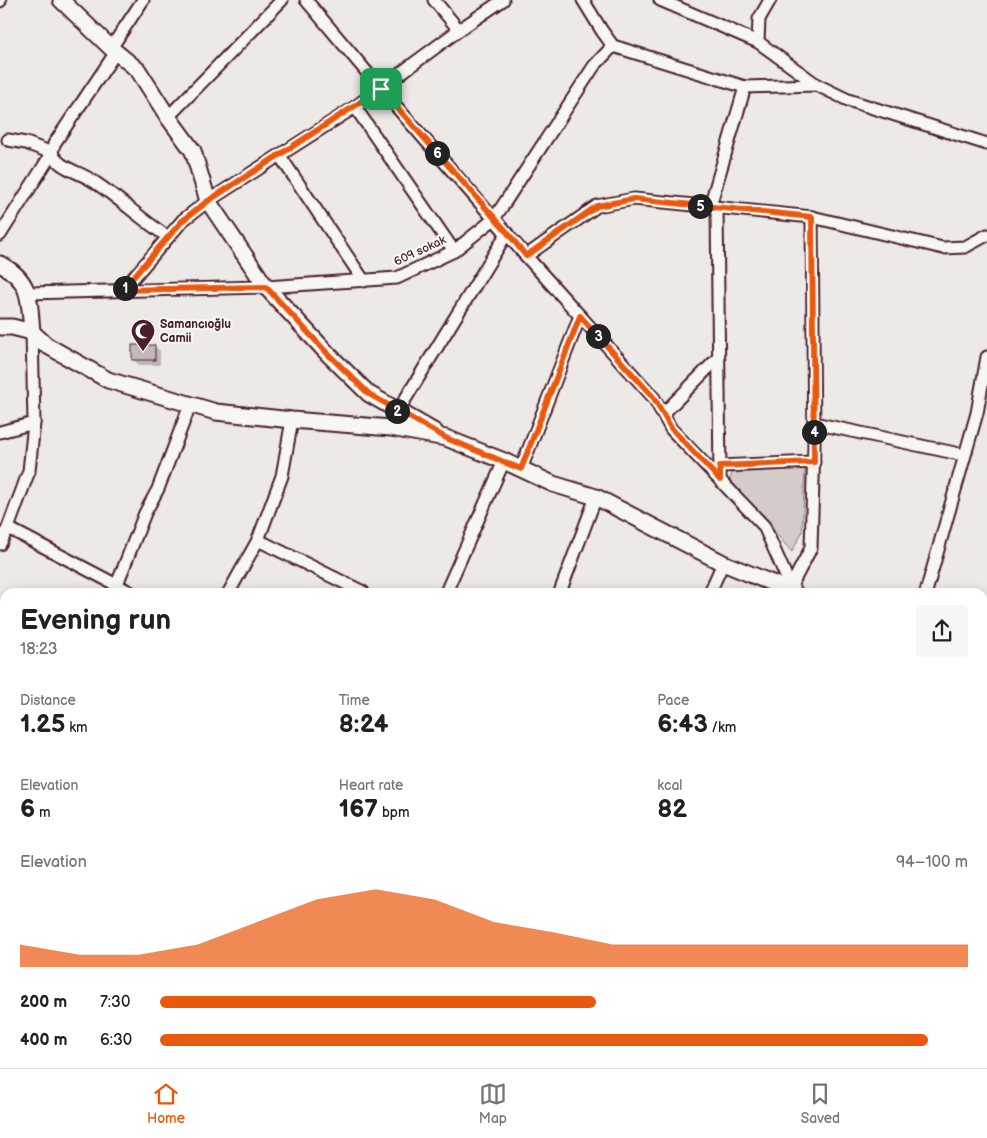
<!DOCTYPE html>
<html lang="en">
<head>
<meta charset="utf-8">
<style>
  :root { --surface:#fff; --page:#f6f6f6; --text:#202124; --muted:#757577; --line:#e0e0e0; --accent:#ea580c }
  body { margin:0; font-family:"Balsamiq Sans",sans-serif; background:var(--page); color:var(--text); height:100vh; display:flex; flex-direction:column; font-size:19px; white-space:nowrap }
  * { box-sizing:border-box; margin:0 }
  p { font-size:16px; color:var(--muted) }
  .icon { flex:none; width:28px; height:28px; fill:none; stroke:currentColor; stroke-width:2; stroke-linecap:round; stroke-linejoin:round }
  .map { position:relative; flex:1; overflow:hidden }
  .panel { position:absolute; left:0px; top:588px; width:988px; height:481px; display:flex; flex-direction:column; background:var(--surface); border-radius:15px 15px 0 0; box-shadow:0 2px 12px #0003 }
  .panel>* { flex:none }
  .pin { position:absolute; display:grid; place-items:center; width:42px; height:42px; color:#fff; margin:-21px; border-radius:10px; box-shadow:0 2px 8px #0006 }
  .km { position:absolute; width:25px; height:25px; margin:-12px; border-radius:50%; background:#222; color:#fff; font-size:14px; line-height:25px; text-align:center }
  .round { display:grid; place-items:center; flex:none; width:52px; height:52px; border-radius:5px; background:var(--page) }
  .headline { display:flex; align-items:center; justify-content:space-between; height:85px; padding:0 20px }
  h1 { font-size:28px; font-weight:700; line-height:38px }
  .stats { display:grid; grid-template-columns:repeat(3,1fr); gap:8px; height:85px; padding:5px 20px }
  .stats div { display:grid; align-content:center }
  .stats b { font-size:25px; font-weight:700 }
  .stats small { font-size:14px; font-weight:400 }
  .stats p { font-size:14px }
  .chart { height:140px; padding:10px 20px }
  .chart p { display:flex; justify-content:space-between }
  .chart svg { width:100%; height:90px; margin-top:5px; fill:var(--accent); opacity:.7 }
  ul { padding:0 20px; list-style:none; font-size:16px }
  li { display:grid; grid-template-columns:80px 60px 1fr; align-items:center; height:38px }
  li i { height:12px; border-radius:6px; background:var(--accent) }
  .dock { display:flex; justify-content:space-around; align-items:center; height:70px; border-top:1px solid var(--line); background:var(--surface); font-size:14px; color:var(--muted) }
  .dock a { display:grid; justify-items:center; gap:2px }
  .dock .current { color:var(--accent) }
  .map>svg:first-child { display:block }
  .green { fill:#d4cbca; stroke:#8f757a }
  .shadow { fill:#0003 }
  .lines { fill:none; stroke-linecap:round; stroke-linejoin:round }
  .stream { stroke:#886e73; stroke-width:3 }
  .building { fill:#c4b7b7; stroke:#4a1f2b }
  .minor-casing { stroke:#4a1f2b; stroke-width:15 }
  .major-casing { stroke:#4a1f2b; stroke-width:19 }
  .minor { stroke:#f6f6f2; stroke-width:11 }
  .major { stroke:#f6f6f2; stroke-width:15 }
  .route-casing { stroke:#fff; stroke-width:10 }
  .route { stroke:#ea580c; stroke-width:6 }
  .labels { text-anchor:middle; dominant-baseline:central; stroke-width:4.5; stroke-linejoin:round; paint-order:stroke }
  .street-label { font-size:12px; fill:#4a1f2b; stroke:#f6f6f2 }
  .poi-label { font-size:12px; font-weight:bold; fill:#4a1f2b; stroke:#f6f6f2; text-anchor:start }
</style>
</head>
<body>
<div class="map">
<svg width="987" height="1068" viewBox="0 0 987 1068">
  <rect width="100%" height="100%" fill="#ece9e6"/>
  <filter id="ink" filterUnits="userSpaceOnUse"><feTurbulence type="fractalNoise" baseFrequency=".02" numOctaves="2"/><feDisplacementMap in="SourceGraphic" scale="10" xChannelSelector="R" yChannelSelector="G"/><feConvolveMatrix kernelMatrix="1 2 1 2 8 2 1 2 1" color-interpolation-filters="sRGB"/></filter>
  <g filter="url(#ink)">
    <!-- green -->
    <polygon class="green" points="805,468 802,532 792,552 730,480 732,473"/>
    <!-- shadow -->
    <g class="shadow">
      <polygon points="154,346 160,351 160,365 139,365 133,359"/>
      <polygon points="382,1064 436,1064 445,1068 385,1068 382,1066"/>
    </g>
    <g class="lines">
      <!-- stream -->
      <g class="stream">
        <polyline points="0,804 5,806"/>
        <polyline points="860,1064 870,1068"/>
      </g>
    </g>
    <!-- building -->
    <rect class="building" x="132" y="345" width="23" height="15"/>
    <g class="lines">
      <defs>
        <g id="minor">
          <polyline points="434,0 459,30"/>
          <polyline points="583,0 602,31 613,46 745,87 817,85"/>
          <polyline points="660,0 758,42 817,85 848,100 987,144"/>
          <polyline points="0,1 0,0"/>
          <polyline points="758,42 759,19 770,0"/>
          <polyline points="613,46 594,66 494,219 526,256 654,398 671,429 764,526 785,574 789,590"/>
          <polyline points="111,48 143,0"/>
          <path d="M116,52L54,144L52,153C58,168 80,172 93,181C119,198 142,220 168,237"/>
          <polyline points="355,107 454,251"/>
          <polyline points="168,117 282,0"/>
          <polyline points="280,156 364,281"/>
          <polyline points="710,206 745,87"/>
          <polyline points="717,207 720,480"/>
          <polyline points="0,235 52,153 26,143 8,140"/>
          <polyline points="526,256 597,206 634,199 812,217"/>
          <polyline points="122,291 183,220 208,201 355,107 459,30 503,0"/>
          <polyline points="29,293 266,287 397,278 454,251 494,219 381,89 306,0"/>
          <polyline points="398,411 507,233"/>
          <polyline points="663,414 718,358"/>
          <polyline points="814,423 964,455"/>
          <polyline points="0,432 34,423"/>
          <polyline points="720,466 814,462"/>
          <polyline points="521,469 580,316"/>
          <polyline points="8,528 130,592"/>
          <polyline points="258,540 282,476 292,420"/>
          <polyline points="0,544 8,528 29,471 34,423 32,332"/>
          <polyline points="789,590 811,548 814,445 812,217 943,248 965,247 987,235"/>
          <polyline points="114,592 145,513 158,489 190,405"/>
          <polyline points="229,592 258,540 363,592"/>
          <polyline points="446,592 504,461"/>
          <polyline points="560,592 596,497"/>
          <polyline points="710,592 723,563"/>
          <polyline points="926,592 977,413 987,357"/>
          <polyline points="0,635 5,638"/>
          <polyline points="0,1043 5,1035"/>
          <polyline points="372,1068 374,1064"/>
        </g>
        <g id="major">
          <polyline points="61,0 111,48 138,70 168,117 193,151 208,201 266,287 328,354 369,394 435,432"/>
          <path d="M0,264C32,281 29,300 32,332"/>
          <polyline points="0,327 12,327 32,332 46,345 108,380 216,412 292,420 391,428 446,438 504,461 553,484 596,497 723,563 794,592"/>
          <polyline points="982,679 987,681"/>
        </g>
      </defs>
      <!-- minor casing -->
      <use href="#minor" class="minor-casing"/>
      <!-- major casing -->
      <use href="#major" class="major-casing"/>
      <!-- minor -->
      <use href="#minor" class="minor"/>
      <!-- major -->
      <use href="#major" class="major"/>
    </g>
  </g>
  <g class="lines" filter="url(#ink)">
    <defs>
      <polygon id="route" points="381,89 507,232 526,256 597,206 634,199 812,217 814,462 720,466 720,480 671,428 654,398 580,316 521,469 446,438 369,394 328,354 266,287 122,290 183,220 208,201"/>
    </defs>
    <!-- route casing -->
    <use href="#route" class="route-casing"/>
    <!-- route -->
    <use href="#route" class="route"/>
  </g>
  <!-- icons -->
  <defs>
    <symbol id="mosque-pin" viewBox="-11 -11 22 30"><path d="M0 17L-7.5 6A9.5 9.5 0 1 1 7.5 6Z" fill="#4a1f2b" stroke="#f6f6f2"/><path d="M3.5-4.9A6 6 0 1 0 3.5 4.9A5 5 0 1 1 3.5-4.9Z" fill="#fff"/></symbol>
  </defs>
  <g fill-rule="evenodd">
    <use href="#mosque-pin" x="129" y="317" width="28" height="38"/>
  </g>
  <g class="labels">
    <!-- street labels -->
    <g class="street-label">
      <text transform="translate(420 251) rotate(-25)">609 sokak</text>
    </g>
    <!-- poi labels -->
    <g class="poi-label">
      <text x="160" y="324">Samancıoğlu<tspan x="160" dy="14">Camii</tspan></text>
    </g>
  </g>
</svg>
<div class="pin" style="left:381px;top:89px;background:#1e9e55"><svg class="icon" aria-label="arrive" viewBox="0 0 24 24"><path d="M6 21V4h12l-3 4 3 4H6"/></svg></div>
<b class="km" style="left:125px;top:288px">1</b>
<b class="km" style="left:397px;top:411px">2</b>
<b class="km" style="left:598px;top:336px">3</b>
<b class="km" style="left:814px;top:432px">4</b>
<b class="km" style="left:700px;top:206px">5</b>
<b class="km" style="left:437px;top:153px">6</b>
<section class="panel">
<div class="headline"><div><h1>Evening run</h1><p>18:23</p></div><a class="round"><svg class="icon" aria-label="share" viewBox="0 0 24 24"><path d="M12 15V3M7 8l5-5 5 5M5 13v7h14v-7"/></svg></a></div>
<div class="stats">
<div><p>Distance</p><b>1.25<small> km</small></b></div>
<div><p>Time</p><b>8:24</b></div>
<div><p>Pace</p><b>6:43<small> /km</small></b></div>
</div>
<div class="stats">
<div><p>Elevation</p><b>6<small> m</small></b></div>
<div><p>Heart rate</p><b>167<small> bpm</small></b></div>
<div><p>kcal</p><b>82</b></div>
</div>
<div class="chart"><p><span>Elevation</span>94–100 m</p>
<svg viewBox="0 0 160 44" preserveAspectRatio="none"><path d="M0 44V33L10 38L20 38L30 33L40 22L50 11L60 6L70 11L80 22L90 27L100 33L110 33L120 33L130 33L140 33L150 33L160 33V44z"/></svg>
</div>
<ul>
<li><b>200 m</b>7:30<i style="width:54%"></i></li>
<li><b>400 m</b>6:30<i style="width:95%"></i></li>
</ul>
</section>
</div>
<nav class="dock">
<a class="current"><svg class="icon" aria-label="home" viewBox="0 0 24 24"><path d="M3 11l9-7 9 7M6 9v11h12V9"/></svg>Home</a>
<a><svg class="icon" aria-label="map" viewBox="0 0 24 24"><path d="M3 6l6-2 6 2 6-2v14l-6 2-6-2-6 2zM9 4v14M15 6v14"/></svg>Map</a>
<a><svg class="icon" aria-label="saved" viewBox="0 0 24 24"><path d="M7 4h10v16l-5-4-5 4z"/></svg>Saved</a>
</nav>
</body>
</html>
